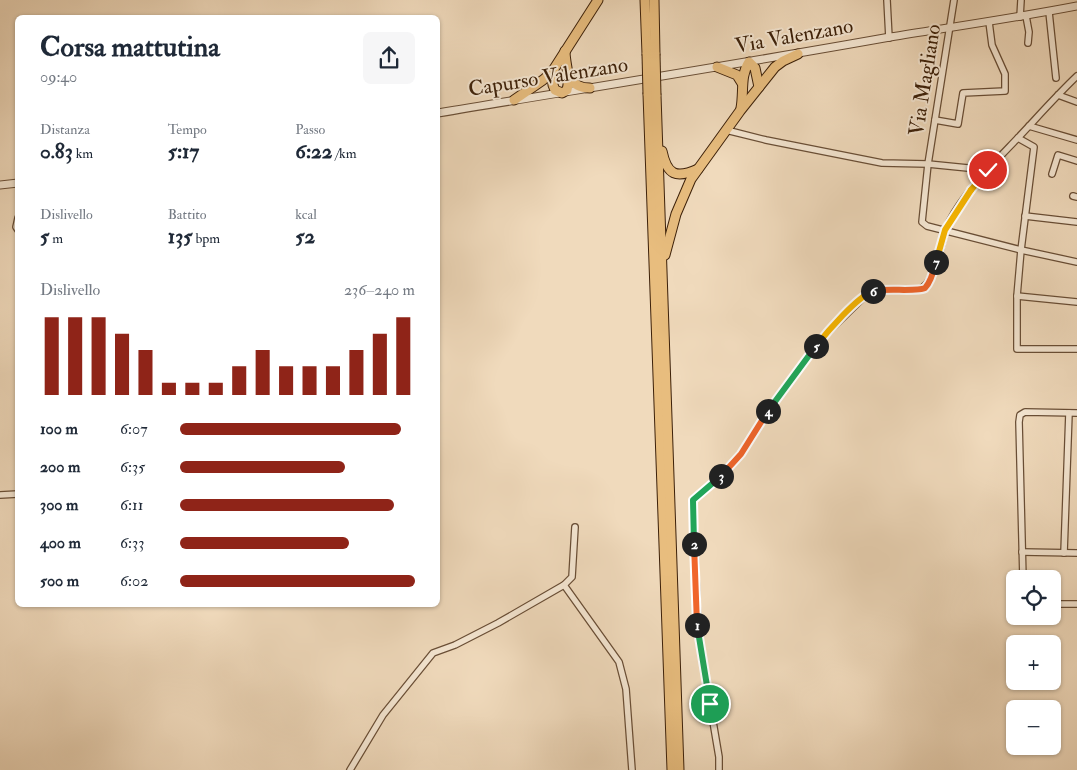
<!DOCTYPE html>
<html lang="it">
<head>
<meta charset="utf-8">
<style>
  :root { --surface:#fff; --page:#f6f6f7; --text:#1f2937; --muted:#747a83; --accent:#8f2418 }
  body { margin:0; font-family:"IM FELL Double Pica",serif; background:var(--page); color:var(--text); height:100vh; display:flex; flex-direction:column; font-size:19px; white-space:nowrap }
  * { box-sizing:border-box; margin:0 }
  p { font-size:16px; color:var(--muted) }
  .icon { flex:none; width:28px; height:28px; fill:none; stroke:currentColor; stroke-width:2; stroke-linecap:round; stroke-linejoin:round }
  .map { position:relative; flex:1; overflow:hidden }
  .side { position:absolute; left:15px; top:15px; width:425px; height:592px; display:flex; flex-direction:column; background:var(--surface); border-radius:8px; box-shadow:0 1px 4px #0004 }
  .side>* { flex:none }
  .controls { position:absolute; left:1006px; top:570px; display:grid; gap:10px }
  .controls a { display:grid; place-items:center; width:55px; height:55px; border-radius:8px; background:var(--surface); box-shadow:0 1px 4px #0004; font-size:25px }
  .pin { position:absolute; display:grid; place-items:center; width:42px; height:42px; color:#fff; margin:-21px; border:2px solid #fff; border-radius:50%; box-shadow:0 1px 5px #0007 }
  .km { position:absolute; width:25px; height:25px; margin:-12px; border-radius:50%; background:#222; color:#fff; font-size:14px; line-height:25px; text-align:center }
  .round { display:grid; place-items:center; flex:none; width:52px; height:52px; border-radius:8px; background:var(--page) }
  .summary { display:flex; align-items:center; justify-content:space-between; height:85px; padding:0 25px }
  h1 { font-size:28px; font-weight:700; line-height:38px }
  .stats { display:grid; grid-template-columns:repeat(3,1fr); gap:8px; height:85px; padding:5px 25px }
  .stats div { display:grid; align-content:center }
  .stats b { font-size:21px; font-weight:700 }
  .stats small { font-size:14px; font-weight:400 }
  .stats p { font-size:14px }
  .chart { height:140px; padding:10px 25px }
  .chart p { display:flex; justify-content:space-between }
  .chart svg { width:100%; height:90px; margin-top:5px; stroke:var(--accent); stroke-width:6 }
  ul { padding:0 25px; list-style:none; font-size:16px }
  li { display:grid; grid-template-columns:80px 60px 1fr; align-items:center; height:38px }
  li i { height:12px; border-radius:6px; background:var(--accent) }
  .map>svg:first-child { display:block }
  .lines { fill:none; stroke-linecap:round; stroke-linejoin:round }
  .minor-casing { stroke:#694e36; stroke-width:8 }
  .tertiary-casing { stroke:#694e36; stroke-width:9 }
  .trunk-casing { stroke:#3c2009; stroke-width:11 }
  .minor { stroke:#f5e7d3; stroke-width:5.5 }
  .tertiary { stroke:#f5e7d3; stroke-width:7 }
  .trunk { stroke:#e8bd7e; stroke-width:9 }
  .trunk-bridge-casing { stroke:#3c2009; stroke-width:11; stroke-linecap:butt }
  .trunk-bridge { stroke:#e8bd7e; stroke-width:9 }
  .split-1-casing { stroke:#fff; stroke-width:10 }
  .split-2-casing { stroke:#fff; stroke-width:10 }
  .split-3-casing { stroke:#fff; stroke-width:10 }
  .split-4-casing { stroke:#fff; stroke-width:10 }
  .split-5-casing { stroke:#fff; stroke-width:10 }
  .split-6-casing { stroke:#fff; stroke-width:10 }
  .split-7-casing { stroke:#fff; stroke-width:10 }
  .split-8-casing { stroke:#fff; stroke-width:10 }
  .split-9-casing { stroke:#fff; stroke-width:10 }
  .split-1 { stroke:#22a559; stroke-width:6 }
  .split-2 { stroke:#f0652b; stroke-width:6 }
  .split-3 { stroke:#22a559; stroke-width:6 }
  .split-4 { stroke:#f0652b; stroke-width:6 }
  .split-5 { stroke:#22a559; stroke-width:6 }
  .split-6 { stroke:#f5b400; stroke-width:6 }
  .split-7 { stroke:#f0652b; stroke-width:6 }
  .split-8 { stroke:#f5b400; stroke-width:6 }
  .split-9 { stroke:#f5b400; stroke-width:6 }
  .labels { text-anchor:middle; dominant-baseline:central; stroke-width:4; stroke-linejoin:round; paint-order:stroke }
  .street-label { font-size:21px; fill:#3c2009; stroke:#f5e7d3 }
</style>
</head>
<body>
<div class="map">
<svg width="1077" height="770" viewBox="0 0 1077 770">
  <rect width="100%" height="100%" fill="#f0dabc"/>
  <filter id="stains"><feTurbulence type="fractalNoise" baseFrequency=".004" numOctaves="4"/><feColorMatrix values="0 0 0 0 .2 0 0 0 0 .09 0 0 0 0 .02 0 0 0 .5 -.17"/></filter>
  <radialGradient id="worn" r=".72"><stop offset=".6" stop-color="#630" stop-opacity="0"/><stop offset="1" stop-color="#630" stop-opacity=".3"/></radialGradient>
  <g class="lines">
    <defs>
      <g id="minor">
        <polyline points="887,0 889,38"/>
        <polyline points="954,0 928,164 922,222 927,226 1021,250 1077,262"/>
        <polyline points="1049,12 1056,78"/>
        <polyline points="1026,16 1029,32 1028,43"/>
        <polyline points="1020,17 1021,0"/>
        <polyline points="1058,95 1077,102"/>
        <polyline points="935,120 958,124 963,93 1005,91 1005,74 992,45 989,22"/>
        <polyline points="1029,126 1077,140"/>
        <polyline points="726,130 766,140 882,163 928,164 988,170"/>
        <polyline points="1018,138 1034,147 1021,250 1017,296 1017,349 1077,349"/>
        <polyline points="1052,174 1058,155 1077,161"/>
        <polyline points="1073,196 1077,197"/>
        <polyline points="1025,216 1077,222"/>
        <polyline points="18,218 16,227 18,230"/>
        <polyline points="1017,296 1077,302"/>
        <polyline points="0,495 18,494"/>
        <polyline points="1022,552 1077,553"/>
        <polyline points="1064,553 1069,413"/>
        <polyline points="1023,579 1019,422 1020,415 1025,412 1077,413"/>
        <polyline points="564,585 619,662 626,689 632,770"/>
        <polyline points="1052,604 1077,604"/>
        <polyline points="350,770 383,715 433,653 455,645 498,623 564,585 572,577 575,527"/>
        <path d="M719,770V757L698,633L693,500L717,480L741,454L775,401L822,338L865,296L876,290H919C939,280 939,241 949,222C965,192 990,167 1014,142C1035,120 1055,97 1077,76"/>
      </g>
      <g id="tertiary">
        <path d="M438,113C588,88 739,64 890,37C952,27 1015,18 1077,6"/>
        <polyline points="0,185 18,183"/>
      </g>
      <g id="trunk">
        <polyline points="645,0 647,54"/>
        <polyline points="654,0 655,54"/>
        <polyline points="717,67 737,75 742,83"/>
        <path d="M552,72L553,85L555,90L562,93L567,90C571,78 565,64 565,51"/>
        <path d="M569,77C575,85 580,88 590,88"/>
        <polyline points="648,94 672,770"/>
        <polyline points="656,95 679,770"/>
        <polyline points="514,100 543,80 552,72 598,0"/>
        <path d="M741,108C744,92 740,76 749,62L755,68L759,87"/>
        <path d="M662,151C667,175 676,179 698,169"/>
        <polyline points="665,255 676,214 691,179 740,111 775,67 783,61 798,54"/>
      </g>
    </defs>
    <!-- minor casing -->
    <use href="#minor" class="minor-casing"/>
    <!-- tertiary casing -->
    <use href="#tertiary" class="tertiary-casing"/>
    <!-- trunk casing -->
    <use href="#trunk" class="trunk-casing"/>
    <!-- minor -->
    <use href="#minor" class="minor"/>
    <!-- tertiary -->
    <use href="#tertiary" class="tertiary"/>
    <!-- trunk -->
    <use href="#trunk" class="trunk"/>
    <defs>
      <g id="trunk-bridge">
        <polyline points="647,54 648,94"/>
        <polyline points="655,54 656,95"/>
      </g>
    </defs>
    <!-- trunk-bridge casing -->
    <use href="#trunk-bridge" class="trunk-bridge-casing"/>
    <!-- trunk-bridge -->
    <use href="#trunk-bridge" class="trunk-bridge"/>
  </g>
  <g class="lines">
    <defs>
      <polyline id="split-1" points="697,625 710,704"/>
      <polyline id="split-2" points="694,544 697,625"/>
      <polyline id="split-3" points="694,544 693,500 721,476"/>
      <polyline id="split-4" points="721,476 741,454 768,411"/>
      <polyline id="split-5" points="768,411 816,346"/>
      <path id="split-6" d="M816,346C827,332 857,297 873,291"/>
      <path id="split-7" d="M873,291C885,288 919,292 925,288C931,282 934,270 936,262"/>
      <polyline id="split-8" points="936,262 945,230 971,190"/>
      <polyline id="split-9" points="971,190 988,170"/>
    </defs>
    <!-- split-1 casing -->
    <use href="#split-1" class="split-1-casing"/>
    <!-- split-2 casing -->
    <use href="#split-2" class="split-2-casing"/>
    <!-- split-3 casing -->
    <use href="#split-3" class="split-3-casing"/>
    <!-- split-4 casing -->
    <use href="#split-4" class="split-4-casing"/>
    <!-- split-5 casing -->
    <use href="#split-5" class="split-5-casing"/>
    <!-- split-6 casing -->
    <use href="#split-6" class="split-6-casing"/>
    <!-- split-7 casing -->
    <use href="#split-7" class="split-7-casing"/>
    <!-- split-8 casing -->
    <use href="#split-8" class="split-8-casing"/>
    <!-- split-9 casing -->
    <use href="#split-9" class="split-9-casing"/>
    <!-- split-1 -->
    <use href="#split-1" class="split-1"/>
    <!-- split-2 -->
    <use href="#split-2" class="split-2"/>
    <!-- split-3 -->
    <use href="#split-3" class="split-3"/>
    <!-- split-4 -->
    <use href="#split-4" class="split-4"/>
    <!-- split-5 -->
    <use href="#split-5" class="split-5"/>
    <!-- split-6 -->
    <use href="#split-6" class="split-6"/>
    <!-- split-7 -->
    <use href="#split-7" class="split-7"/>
    <!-- split-8 -->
    <use href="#split-8" class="split-8"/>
    <!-- split-9 -->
    <use href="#split-9" class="split-9"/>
  </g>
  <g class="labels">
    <!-- street labels -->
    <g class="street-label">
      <text transform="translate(794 36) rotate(-10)">Via Valenzano</text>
      <text transform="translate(548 77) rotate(-9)">Capurso Valenzano</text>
      <text transform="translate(925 80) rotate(-81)">Via Magliano</text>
    </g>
  </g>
  <rect width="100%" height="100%" filter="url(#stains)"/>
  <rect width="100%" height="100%" fill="url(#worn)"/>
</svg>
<div class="controls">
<a><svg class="icon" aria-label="locate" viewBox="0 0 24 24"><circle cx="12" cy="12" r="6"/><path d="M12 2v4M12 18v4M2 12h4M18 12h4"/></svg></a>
<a>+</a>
<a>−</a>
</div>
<div class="pin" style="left:710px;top:704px;background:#1e9e55"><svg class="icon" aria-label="arrive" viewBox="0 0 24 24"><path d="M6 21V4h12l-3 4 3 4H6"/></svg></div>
<div class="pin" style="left:988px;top:170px;background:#d93025"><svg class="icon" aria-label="check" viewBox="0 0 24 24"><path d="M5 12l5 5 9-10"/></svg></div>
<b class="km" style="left:697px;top:625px">1</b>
<b class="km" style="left:694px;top:544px">2</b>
<b class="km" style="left:721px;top:476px">3</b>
<b class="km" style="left:768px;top:411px">4</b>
<b class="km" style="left:816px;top:346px">5</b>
<b class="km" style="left:873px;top:291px">6</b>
<b class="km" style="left:936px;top:262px">7</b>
<section class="side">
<div class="summary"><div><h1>Corsa mattutina</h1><p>09:40</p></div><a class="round"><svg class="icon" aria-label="share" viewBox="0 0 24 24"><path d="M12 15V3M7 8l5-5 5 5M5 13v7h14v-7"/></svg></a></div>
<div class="stats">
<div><p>Distanza</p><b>0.83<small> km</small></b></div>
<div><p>Tempo</p><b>5:17</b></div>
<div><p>Passo</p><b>6:22<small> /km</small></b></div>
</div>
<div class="stats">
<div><p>Dislivello</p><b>5<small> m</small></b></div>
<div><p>Battito</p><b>135<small> bpm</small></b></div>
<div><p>kcal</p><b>52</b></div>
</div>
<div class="chart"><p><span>Dislivello</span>236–240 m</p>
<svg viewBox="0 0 160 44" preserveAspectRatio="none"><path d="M5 44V6M15 44V6M25 44V6M35 44V14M45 44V22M55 44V38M65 44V38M75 44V38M85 44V30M95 44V22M105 44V30M115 44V30M125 44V30M135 44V22M145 44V14M155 44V6"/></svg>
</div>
<ul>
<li><b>100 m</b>6:07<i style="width:94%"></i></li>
<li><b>200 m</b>6:35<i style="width:70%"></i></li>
<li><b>300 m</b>6:11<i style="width:91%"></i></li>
<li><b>400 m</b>6:33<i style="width:72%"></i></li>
<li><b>500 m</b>6:02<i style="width:100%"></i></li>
</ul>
</section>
</div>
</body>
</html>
